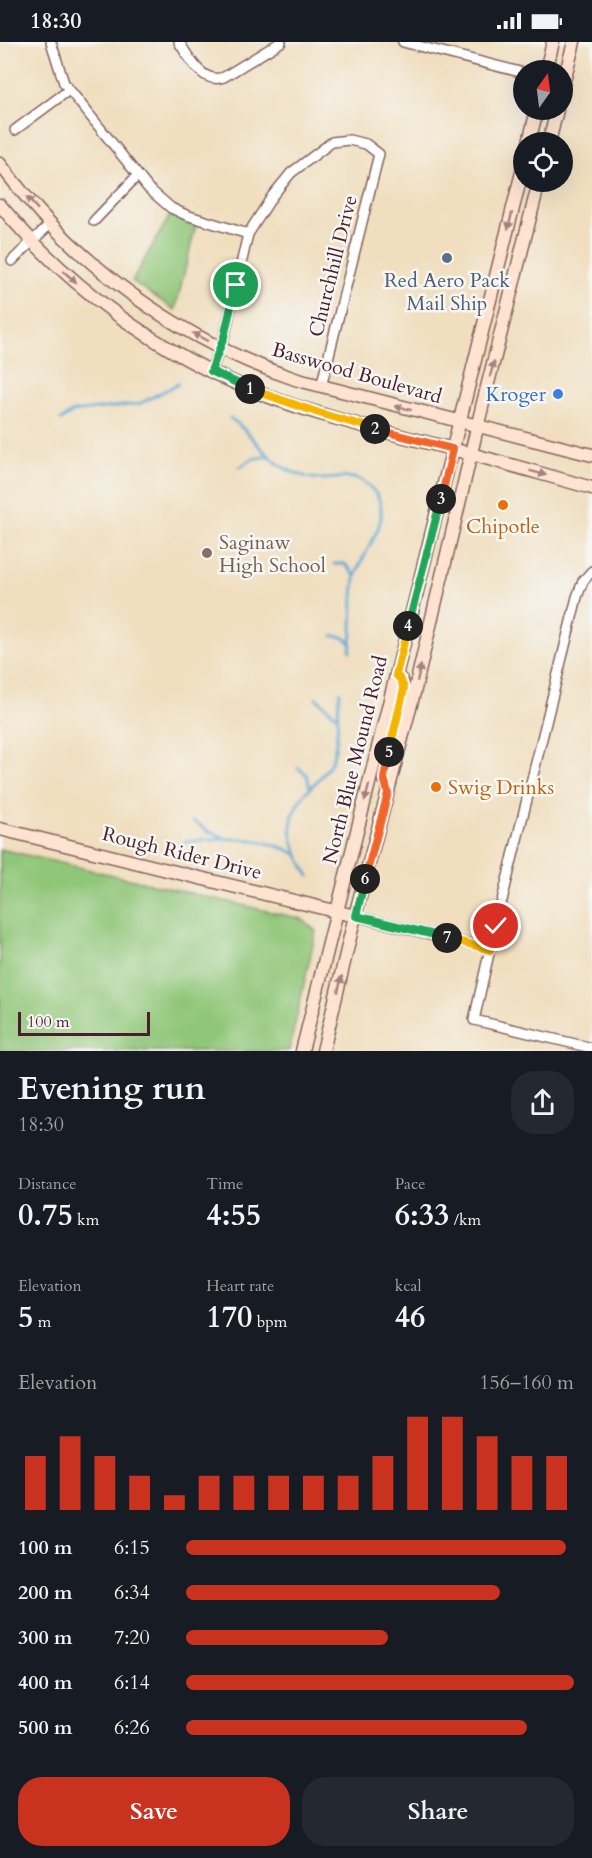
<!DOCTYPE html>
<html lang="en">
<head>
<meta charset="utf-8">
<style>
  :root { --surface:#171b24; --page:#242831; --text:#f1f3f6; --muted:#9ea1a6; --accent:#c8321e }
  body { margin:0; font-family:Cardo,serif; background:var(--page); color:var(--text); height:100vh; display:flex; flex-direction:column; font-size:22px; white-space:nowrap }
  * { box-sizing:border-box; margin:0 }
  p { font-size:20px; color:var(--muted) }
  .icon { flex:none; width:33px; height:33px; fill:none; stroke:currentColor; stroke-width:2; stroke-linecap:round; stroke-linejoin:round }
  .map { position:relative; height:1009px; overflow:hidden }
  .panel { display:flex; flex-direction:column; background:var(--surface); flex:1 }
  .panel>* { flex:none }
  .needle { width:39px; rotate:14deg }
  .tools { position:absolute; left:513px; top:18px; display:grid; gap:12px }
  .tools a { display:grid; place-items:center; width:60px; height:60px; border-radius:50%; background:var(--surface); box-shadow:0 6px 24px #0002; font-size:30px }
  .scale { position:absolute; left:18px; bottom:15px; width:132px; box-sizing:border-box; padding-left:6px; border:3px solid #4a1f2b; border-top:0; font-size:16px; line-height:21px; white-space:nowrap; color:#4a1f2b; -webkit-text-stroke:4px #f6f6f2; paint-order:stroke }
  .pin { position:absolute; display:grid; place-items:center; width:51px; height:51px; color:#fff; margin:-26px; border:3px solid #fff; border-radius:50%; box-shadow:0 2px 6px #0007 }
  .km { position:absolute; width:30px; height:30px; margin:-15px; border-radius:50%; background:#222; color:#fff; font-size:16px; line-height:30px; text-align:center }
  .round { display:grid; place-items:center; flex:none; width:63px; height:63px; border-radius:24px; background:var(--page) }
  .overview { display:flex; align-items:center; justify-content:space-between; height:102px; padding:0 18px }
  h1 { font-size:33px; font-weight:800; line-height:45px }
  .metrics { display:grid; grid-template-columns:repeat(3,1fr); gap:9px; height:102px; padding:6px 18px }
  .metrics div { display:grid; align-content:center }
  .metrics b { font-size:30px; font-weight:800 }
  .metrics small { font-size:16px; font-weight:400 }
  .metrics p { font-size:16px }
  .chart { height:168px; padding:12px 18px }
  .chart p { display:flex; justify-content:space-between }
  .chart svg { width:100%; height:108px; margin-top:6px; stroke:var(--accent); stroke-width:6 }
  .button { display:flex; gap:12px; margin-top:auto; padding:12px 18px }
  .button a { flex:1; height:69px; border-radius:24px; background:var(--accent); color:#fff; font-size:24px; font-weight:800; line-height:69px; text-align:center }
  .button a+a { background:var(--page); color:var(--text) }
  ul { padding:0 18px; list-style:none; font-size:20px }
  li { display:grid; grid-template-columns:96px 72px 1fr; align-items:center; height:45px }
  li i { height:15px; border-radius:8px; background:var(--accent) }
  .status { display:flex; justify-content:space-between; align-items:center; height:42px; padding:0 30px; background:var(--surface); direction:ltr }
  .status svg { height:16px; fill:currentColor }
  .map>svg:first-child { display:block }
  .green { fill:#90c678; stroke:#6d7252; stroke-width:1.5 }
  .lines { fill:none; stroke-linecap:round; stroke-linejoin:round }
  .stream { stroke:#59a6d2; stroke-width:3 }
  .street-casing { stroke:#84625e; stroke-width:12 }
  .secondary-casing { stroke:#84625e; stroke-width:15 }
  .street { stroke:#fff; stroke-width:9 }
  .secondary { stroke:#fee3d1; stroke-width:12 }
  .oneway { fill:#a4817e }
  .split-1-casing { stroke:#fff; stroke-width:12 }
  .split-2-casing { stroke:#fff; stroke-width:12 }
  .split-3-casing { stroke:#fff; stroke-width:12 }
  .split-4-casing { stroke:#fff; stroke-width:12 }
  .split-5-casing { stroke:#fff; stroke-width:12 }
  .split-6-casing { stroke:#fff; stroke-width:12 }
  .split-7-casing { stroke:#fff; stroke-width:12 }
  .split-8-casing { stroke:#fff; stroke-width:12 }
  .split-1 { stroke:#22a559; stroke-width:8 }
  .split-2 { stroke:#f5b400; stroke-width:8 }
  .split-3 { stroke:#f0652b; stroke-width:8 }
  .split-4 { stroke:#22a559; stroke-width:8 }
  .split-5 { stroke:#f5b400; stroke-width:8 }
  .split-6 { stroke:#f0652b; stroke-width:8 }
  .split-7 { stroke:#22a559; stroke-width:8 }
  .split-8 { stroke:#f5b400; stroke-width:8 }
  .service-dot { fill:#5c6f8a; stroke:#f6f6f2; stroke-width:2 }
  .shop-dot { fill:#3f7fe0; stroke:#f6f6f2; stroke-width:2 }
  .food-dot { fill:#e8710a; stroke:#f6f6f2; stroke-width:2 }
  .education-dot { fill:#8d6e63; stroke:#f6f6f2; stroke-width:2 }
  .labels { text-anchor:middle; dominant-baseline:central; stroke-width:5; stroke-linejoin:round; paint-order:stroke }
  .street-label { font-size:20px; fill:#4a1f2b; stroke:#f6f6f2 }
  .service-label { font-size:20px; fill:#4e5e75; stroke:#f6f6f2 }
  .shop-label { font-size:20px; fill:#366cbe; stroke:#f6f6f2; text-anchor:end }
  .food-label { font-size:20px; fill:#c56008; stroke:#f6f6f2 }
  .education-label { font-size:20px; fill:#785e54; stroke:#f6f6f2; text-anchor:start }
</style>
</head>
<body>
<div class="status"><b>18:30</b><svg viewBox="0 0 49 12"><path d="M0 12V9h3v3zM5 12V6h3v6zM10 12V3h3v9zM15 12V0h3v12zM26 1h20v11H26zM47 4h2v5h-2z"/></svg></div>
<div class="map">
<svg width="592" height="1009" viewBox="0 0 592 1009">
  <rect width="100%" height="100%" fill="#f6f6f2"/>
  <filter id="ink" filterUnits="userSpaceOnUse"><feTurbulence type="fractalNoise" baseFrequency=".0167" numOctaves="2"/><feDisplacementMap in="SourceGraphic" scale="12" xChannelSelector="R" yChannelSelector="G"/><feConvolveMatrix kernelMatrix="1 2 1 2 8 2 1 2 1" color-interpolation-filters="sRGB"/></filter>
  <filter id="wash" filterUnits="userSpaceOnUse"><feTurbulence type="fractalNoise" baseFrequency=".008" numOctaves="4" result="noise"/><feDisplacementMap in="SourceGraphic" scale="24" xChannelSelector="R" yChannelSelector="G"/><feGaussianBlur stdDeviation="1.35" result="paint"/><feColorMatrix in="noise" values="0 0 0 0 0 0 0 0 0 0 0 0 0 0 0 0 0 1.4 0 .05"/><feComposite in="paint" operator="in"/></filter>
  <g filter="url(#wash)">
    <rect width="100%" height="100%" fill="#f0debe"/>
    <!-- green -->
    <g class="green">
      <polygon points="172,170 196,183 175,268 132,239"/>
      <polygon points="0,807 302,877 316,889 289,1009 0,1009"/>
    </g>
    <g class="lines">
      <!-- stream -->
      <g class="stream">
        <path d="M230,376C251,389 262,413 283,425C294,432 310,437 322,437C334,437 347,433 359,437C366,441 371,445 376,452C394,480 361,509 355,537C351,561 354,585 350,609"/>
        <polyline points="61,378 73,370 139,362 178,342"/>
        <polyline points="240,425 252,417 269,414"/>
        <polyline points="334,522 345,522 356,535"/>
        <polyline points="333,594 343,595 350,600"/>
        <polyline points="316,656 337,674"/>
        <polyline points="298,726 307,733 310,746"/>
        <polyline points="193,779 208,789 223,795"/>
        <path d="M185,800C224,795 260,793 296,812"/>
        <path d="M309,834C290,802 281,777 309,747C318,738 327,730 332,718C340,696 336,673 340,650"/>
      </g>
    </g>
  </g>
  <g filter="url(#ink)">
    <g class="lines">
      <defs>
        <g id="street">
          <polyline points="51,0 64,41 148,146 171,166 186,173 248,192"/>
          <path d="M179,0C189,16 203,43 224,35L281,0"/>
          <polyline points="403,0 524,31"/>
          <polyline points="15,88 69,48"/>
          <polyline points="94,179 137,134"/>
          <polyline points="12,219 51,181"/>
          <polyline points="211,329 224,296 248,192 273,153 291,131 332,100 349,98 366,102 379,112 321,345"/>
          <polyline points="355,874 490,907 577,555 583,539 592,529"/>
          <polyline points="490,907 474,978 592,1006"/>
        </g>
        <g id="secondary">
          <polyline points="546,28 553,0"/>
          <polyline points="562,46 574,0"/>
          <polyline points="529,100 537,68"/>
          <polyline points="549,100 557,68"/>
          <path d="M0,122C74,222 180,299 298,338L592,413"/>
          <path d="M0,163C69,246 159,311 259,351C321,375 387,390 452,407C498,419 545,433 592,446"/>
          <polyline points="384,738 391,702 404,647 401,638 396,633"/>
          <polyline points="0,787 355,874"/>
          <polyline points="302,1009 524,122"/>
          <polyline points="323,1009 355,874 415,647 482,365 539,140"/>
        </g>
      </defs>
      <!-- street casing -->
      <use href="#street" class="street-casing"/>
      <!-- secondary casing -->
      <use href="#secondary" class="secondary-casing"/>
      <!-- street -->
      <use href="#street" class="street"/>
      <!-- secondary -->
      <use href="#secondary" class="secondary"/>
    </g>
    <!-- one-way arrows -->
    <defs><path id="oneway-solid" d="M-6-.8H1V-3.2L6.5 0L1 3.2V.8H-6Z" transform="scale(1.5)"/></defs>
    <g class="oneway">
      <use href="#oneway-solid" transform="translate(32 161) rotate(-132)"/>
      <use href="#oneway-solid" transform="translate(510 179) rotate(104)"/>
      <use href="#oneway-solid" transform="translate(70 235) rotate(41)"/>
      <use href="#oneway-solid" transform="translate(200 295) rotate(-152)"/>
      <use href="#oneway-solid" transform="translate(492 327) rotate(-76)"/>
      <use href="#oneway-solid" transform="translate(403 366) rotate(-166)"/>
      <use href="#oneway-solid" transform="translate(538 431) rotate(15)"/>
      <use href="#oneway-solid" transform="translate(419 631) rotate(-77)"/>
      <use href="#oneway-solid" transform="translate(367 751) rotate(104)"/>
      <use href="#oneway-solid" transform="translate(340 942) rotate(-76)"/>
    </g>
  </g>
  <g class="lines" filter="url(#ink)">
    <defs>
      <polyline id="split-1" points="236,243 224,295 211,329 250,347"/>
      <polyline id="split-2" points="250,347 319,371 375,387"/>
      <polyline id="split-3" points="375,387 453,407 441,457"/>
      <polyline id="split-4" points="408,584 441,457"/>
      <polyline id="split-5" points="389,710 404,647 401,638 396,633 408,584"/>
      <polyline id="split-6" points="365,837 388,751 384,736 389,710"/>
      <polyline id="split-7" points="365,837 356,874 447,896"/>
      <polyline id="split-8" points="447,896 490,908 496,884"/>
    </defs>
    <!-- split-1 casing -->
    <use href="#split-1" class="split-1-casing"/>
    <!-- split-2 casing -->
    <use href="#split-2" class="split-2-casing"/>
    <!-- split-3 casing -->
    <use href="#split-3" class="split-3-casing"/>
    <!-- split-4 casing -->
    <use href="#split-4" class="split-4-casing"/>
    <!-- split-5 casing -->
    <use href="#split-5" class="split-5-casing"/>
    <!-- split-6 casing -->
    <use href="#split-6" class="split-6-casing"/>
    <!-- split-7 casing -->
    <use href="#split-7" class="split-7-casing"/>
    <!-- split-8 casing -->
    <use href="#split-8" class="split-8-casing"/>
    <!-- split-1 -->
    <use href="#split-1" class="split-1"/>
    <!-- split-2 -->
    <use href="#split-2" class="split-2"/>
    <!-- split-3 -->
    <use href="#split-3" class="split-3"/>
    <!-- split-4 -->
    <use href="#split-4" class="split-4"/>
    <!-- split-5 -->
    <use href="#split-5" class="split-5"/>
    <!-- split-6 -->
    <use href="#split-6" class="split-6"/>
    <!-- split-7 -->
    <use href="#split-7" class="split-7"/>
    <!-- split-8 -->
    <use href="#split-8" class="split-8"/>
  </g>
  <!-- markers -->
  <circle class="service-dot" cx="447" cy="216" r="6"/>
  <circle class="shop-dot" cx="558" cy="352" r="6"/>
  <g class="food-dot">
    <circle cx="503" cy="463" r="6"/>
    <circle cx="436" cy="745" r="6"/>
  </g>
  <circle class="education-dot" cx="207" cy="511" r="6"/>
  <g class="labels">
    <!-- street labels -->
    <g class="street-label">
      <text transform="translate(333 224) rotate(-76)">Churchhill Drive</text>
      <text transform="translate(357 331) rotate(16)">Basswood Boulevard</text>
      <text transform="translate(355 718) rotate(-76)">North Blue Mound Road</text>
      <text transform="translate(182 811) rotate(14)">Rough Rider Drive</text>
    </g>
    <!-- service labels -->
    <g class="service-label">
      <text x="447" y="238">Red Aero Pack<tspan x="447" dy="23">Mail Ship</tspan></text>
    </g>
    <!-- shop labels -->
    <g class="shop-label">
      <text x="546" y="352">Kroger</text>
    </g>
    <!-- food labels -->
    <g class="food-label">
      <text x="503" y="484">Chipotle</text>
      <text x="448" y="745" text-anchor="start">Swig Drinks</text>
    </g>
    <!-- education labels -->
    <g class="education-label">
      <text x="219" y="500">Saginaw<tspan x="219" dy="23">High School</tspan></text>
    </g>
  </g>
</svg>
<div class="tools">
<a><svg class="needle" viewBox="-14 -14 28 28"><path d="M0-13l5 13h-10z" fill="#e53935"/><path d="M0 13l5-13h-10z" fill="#9ea1a6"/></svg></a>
<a><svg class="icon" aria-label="locate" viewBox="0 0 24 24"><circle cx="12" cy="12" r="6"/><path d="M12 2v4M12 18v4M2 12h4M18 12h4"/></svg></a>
</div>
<div class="scale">100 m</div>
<div class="pin" style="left:236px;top:243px;background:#1e9e55"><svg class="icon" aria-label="arrive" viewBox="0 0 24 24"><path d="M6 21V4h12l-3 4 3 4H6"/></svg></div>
<div class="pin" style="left:496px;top:884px;background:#d93025"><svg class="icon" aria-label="check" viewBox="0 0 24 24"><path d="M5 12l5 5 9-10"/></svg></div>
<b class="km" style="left:250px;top:347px">1</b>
<b class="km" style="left:375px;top:387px">2</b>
<b class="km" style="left:441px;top:457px">3</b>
<b class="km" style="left:408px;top:584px">4</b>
<b class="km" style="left:389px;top:710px">5</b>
<b class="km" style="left:365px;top:837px">6</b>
<b class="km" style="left:447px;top:896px">7</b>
</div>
<section class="panel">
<div class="overview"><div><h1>Evening run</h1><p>18:30</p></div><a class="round"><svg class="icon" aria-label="share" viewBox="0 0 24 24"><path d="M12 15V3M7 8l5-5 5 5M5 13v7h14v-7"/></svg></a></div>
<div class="metrics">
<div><p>Distance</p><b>0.75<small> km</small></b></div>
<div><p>Time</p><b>4:55</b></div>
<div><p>Pace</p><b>6:33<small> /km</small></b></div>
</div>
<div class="metrics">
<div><p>Elevation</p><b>5<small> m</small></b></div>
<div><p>Heart rate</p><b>170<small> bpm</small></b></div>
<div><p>kcal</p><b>46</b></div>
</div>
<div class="chart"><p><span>Elevation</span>156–160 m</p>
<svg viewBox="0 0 160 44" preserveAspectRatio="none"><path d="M5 44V22M15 44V14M25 44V22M35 44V30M45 44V38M55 44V30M65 44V30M75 44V30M85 44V30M95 44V30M105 44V22M115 44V6M125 44V6M135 44V14M145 44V22M155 44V22"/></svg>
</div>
<ul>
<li><b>100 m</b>6:15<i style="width:98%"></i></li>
<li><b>200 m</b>6:34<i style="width:81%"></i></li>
<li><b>300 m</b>7:20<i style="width:52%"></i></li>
<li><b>400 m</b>6:14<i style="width:100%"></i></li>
<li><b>500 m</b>6:26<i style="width:88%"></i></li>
</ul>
<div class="button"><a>Save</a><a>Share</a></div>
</section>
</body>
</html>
